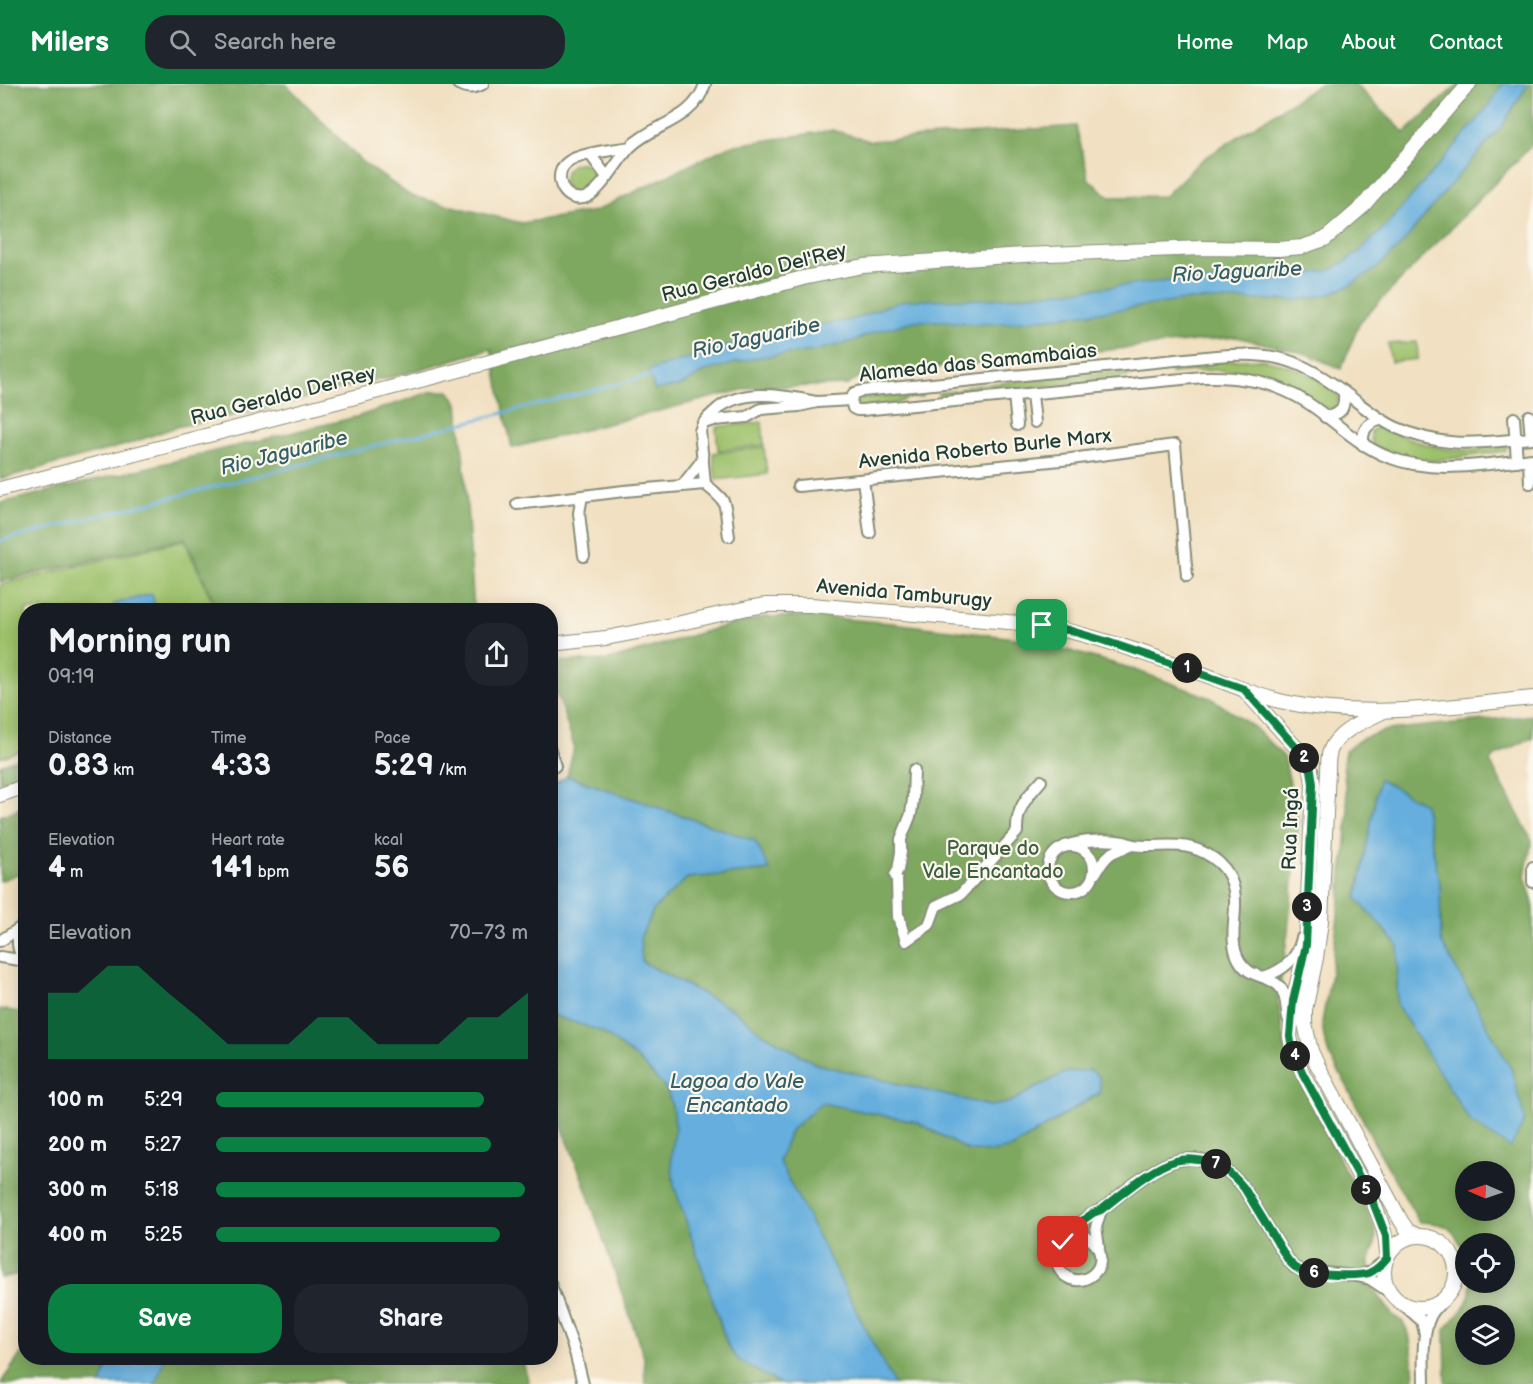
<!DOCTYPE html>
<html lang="en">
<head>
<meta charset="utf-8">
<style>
  :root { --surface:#171b24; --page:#20242c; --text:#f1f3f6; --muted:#9ea1a6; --accent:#0b8043 }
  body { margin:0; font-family:"Balsamiq Sans",sans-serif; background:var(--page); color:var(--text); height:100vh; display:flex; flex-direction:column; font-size:22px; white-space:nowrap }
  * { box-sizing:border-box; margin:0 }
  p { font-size:20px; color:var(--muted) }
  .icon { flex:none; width:33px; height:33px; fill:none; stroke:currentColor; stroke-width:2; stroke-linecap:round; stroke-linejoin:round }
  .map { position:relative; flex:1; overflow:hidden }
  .drawer { position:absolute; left:18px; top:519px; width:540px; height:762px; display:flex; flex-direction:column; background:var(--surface); border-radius:24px; box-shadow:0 3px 15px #0003 }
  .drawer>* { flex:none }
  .needle { width:39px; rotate:272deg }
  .fabs { position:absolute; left:1455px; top:1077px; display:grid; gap:12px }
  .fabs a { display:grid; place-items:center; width:60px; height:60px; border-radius:50%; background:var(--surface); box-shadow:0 3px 15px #0003; font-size:30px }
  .pin { position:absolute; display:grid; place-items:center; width:51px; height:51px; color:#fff; margin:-26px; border-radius:12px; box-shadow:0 3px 9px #0006 }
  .km { position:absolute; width:30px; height:30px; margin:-15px; border-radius:50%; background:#222; color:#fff; font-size:16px; line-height:30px; text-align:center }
  .round { display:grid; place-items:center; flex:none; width:63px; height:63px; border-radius:24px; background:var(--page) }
  .head { display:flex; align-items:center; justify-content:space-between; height:102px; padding:0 30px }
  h1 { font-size:33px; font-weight:600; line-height:45px }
  .figures { display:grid; grid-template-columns:repeat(3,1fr); gap:9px; height:102px; padding:6px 30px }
  .figures div { display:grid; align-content:center }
  .figures b { font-size:30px; font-weight:600 }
  .figures small { font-size:16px; font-weight:400 }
  .figures p { font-size:16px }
  .chart { height:168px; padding:12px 30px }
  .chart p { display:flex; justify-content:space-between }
  .chart svg { width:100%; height:108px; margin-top:6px; fill:var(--accent); opacity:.7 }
  .action { display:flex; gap:12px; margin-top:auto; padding:12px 30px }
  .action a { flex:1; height:69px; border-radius:24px; background:var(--accent); color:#fff; font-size:24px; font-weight:600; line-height:69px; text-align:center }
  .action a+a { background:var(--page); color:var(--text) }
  ul { padding:0 30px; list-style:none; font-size:20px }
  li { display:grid; grid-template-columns:96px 72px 1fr; align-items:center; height:45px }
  li i { height:15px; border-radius:8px; background:var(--accent) }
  header { display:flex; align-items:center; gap:36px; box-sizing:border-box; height:84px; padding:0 30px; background:var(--accent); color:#fff }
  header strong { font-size:28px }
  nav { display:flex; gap:33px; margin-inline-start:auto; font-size:21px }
  .search { width:420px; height:54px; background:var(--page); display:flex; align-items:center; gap:15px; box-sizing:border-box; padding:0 21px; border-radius:24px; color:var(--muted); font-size:22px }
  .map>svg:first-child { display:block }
  .green { fill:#9dc16b; stroke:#5e7f50; stroke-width:1.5 }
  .forest { fill:#7ea75f; stroke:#4e724a; stroke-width:1.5; fill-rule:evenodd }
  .water { fill:#65aedd; stroke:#427688; stroke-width:1.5 }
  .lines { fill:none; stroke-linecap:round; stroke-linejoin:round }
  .stream { stroke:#65aedd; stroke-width:3 }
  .street-casing { stroke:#888e7a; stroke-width:14 }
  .secondary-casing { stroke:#888e7a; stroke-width:16 }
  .street { stroke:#fff; stroke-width:10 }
  .secondary { stroke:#fff; stroke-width:14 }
  .route-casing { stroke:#fff; stroke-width:12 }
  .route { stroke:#0b8043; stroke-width:8 }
  .labels { text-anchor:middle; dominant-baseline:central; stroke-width:4.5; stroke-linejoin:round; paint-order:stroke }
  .street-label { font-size:20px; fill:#1f3d34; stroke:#fbf7ec }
  .park-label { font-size:20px; fill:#3e5e42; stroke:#fbf7ec }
  .water-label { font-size:21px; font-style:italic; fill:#345f67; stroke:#fbf7ec }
</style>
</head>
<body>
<header>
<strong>Milers</strong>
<div class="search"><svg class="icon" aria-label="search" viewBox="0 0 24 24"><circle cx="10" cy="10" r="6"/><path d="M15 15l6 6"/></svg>Search here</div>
<nav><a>Home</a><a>Map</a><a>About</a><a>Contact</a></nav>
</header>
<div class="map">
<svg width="1533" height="1300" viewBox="0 0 1533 1300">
  <rect width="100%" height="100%" fill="#fbf7ec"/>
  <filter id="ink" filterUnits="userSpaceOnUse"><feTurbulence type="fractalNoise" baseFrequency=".0167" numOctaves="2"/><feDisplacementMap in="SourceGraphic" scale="12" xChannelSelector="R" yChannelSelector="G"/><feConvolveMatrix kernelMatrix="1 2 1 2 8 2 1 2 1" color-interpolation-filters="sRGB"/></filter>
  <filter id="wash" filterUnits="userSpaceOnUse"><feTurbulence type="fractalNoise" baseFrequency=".008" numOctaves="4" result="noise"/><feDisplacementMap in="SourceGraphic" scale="24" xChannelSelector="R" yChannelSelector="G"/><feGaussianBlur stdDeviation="1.35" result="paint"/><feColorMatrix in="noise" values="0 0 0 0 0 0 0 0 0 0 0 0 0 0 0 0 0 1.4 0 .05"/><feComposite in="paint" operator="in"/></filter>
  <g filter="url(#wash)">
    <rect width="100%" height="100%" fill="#f1e0c1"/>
    <!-- green -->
    <g class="green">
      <circle cx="580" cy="95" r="16"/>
      <polygon points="1417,258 1418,275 1391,278 1388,260"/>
      <path d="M1261,275C1287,280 1319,291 1338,311C1340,318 1336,328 1326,325C1320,323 1313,315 1307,312C1299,307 1290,303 1282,299C1248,283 1208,285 1171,289L1172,285L1195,283L1207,278Z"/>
      <polygon points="1161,284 1161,286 1133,290 1126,293 939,313 938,309 957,307 968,302"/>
      <polygon points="922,309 922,313 909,314 895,320 861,323 856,320 857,316 862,314"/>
      <polygon points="762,338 764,361 718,366 716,343"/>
      <path d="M1380,342C1407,354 1437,368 1467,366C1480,366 1493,363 1506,361V367L1432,377L1409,374L1391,369L1373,361L1371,355V347Z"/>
      <polygon points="764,363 767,390 716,396 713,369"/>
      <polygon points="184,456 216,526 26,526 25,665 0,674 0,501"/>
    </g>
    <!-- forest -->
    <g class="forest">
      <polygon points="0,0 286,0 361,77 411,112 522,139 595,127 729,62 833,46 870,57 1076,42 1089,96 1110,113 1165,112 1200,77 1320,0 1355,0 1405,49 1458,0 1533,0 1533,60 1360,238 1341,285 1307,270 1236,253 862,291 848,301 750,304 512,364 491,265 397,292 339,305 263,326 176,343 126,361 0,395"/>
      <polygon points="433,307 449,307 458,319 465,391 474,526 218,526 185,454 0,498 0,419 356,333"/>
      <polygon points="810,532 892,539 1032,556 1130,584 1211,614 1254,643 1284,673 1299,739 1288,847 1278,916 1286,966 1347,1090 1363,1117 1371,1135 1376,1148 1375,1160 1369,1179 1371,1201 1392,1230 1403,1238 1409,1250 1413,1274 1414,1300 894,1300 779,1077 790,1047 821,1019 917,1038 968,1067 1012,1064 1100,1009 1099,993 1064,989 1008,1019 990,1022 816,980 762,949 735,927 642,878 640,854 654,825 687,794 769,786 755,757 567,692 574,663 559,615 551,602 550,578 609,576 713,545 764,533"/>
      <path d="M1533,631V655L1531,654L1495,672L1490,678L1532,756L1525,792L1533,819V1300H1446L1445,1245C1459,1230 1471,1220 1471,1199L1504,1198V1160H1466L1465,1168C1452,1143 1448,1139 1419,1138L1372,1055L1346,1000L1329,971L1324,954L1322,938L1330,895L1340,816L1342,787L1345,769L1348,729L1343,679L1345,667L1361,655L1387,646ZM1380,696L1424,720L1440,801L1441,857L1511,985L1397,921L1398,861L1357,814ZM1466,1088H1504V1126H1466ZM1466,1232H1504V1270H1466Z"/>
      <polygon points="25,672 25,688 0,698 0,681"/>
      <polygon points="25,722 25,787 0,797 0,732"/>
      <polygon points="0,925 26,929 25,1189 0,1194"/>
      <polygon points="550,931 601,946 639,976 667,1006 674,1029 675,1044 671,1074 674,1101 729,1265 740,1277 780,1300 645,1300 644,1273 582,1094 554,1022 551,1020"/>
      <polygon points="25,1264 26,1274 111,1274 101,1300 0,1300"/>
      <polygon points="165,1274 522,1274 529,1300 345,1300 333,1295 292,1298 289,1300 155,1300"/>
    </g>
    <!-- water -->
    <g class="water">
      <polygon points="1503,0 1528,0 1502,42 1457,93 1400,162 1376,185 1350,201 1329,210 1299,216 1186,216 1124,225 1007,239 975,240 946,237 914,237 875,248 850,258 814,267 759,273 705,287 680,302 655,306 648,287 755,253 855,235 884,223 907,216 991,215 1168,197 1273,196 1331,186 1358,169 1386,142 1484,28"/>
      <polygon points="152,510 156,526 115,526 114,520"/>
      <polygon points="567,692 755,757 770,786 687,794 654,825 640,854 642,878 735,927 762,949 816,980 990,1022 1008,1019 1064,989 1091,986 1099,993 1100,1008 1012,1064 991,1068 969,1067 917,1038 821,1019 790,1047 779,1077 894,1300 780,1300 740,1277 729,1265 674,1101 671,1074 675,1044 674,1029 667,1006 639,976 601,947 551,931 551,703"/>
      <polygon points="1379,695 1424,720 1440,801 1441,857 1511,985 1525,1036 1510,1064 1470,1037 1397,921 1398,861 1357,815"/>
      <polygon points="111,1274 165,1274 155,1300 101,1300"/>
    </g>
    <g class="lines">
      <!-- stream -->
      <polyline class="stream" points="0,457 653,291"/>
    </g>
  </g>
  <g filter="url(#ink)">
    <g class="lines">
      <defs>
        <g id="street">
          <path d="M458,0C467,5 474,5 483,0"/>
          <path d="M630,63C615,66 579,69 568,78C551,90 563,119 584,114C600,110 618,75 630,63C654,39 694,37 705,0"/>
          <polyline points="590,70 607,93"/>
          <polyline points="1032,310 1035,338"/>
          <polyline points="1014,311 1017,341"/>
          <polyline points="1529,332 1531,354"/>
          <path d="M1325,333C1342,330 1345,325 1344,308"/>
          <polyline points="1514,334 1517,377"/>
          <polyline points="703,339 715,336 747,333 761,325 799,322 817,318 851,316"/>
          <path d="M1533,354C1482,358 1447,366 1397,344C1379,336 1364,323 1348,311C1301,275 1275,267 1216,272L862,307L854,309L851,316L853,324L857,326H862L1203,293C1242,292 1276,298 1308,319C1335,337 1357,361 1388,373C1434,391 1485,380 1533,375"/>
          <path d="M1363,361C1362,347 1366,339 1380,336"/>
          <polyline points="1529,376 1530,399"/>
          <polyline points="863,396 870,449"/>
          <polyline points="682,402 703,375"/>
          <polyline points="798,402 1071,375 1175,361 1187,492"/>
          <polyline points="582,412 579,429 584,472"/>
          <polyline points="517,420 624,407 705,400"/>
          <path d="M729,452C727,443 727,423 723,417C719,411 711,405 705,400L700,347C702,339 708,333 714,328C741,302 784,312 817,318"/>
          <polyline points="550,666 555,682"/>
          <path d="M914,686L913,715L911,730L901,755V768L898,786L895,791L897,796L898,833L900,834L901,841L906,857L929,841L936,822L961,810L1017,748C1016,724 1027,713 1041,697"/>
          <circle cx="1071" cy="785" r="23"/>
          <path d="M1065,762C1080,756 1108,755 1124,758C1127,759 1130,760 1133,761C1163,765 1185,754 1213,774C1222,780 1229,789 1232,799C1241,824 1226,853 1239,876C1249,895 1268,890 1280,903C1287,911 1286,925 1288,934"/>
          <polyline points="1533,783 1533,798"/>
          <path d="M1095,790C1107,770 1110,768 1133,761"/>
          <path d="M21,843C16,856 17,865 24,877"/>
          <polyline points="0,857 23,842"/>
          <polyline points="0,873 26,877"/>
          <path d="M1263,893C1283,887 1297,876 1302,854"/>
          <polyline points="1099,1163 1096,1143 1101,1126"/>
          <path d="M1059,1164C1083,1130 1119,1175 1089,1193C1084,1196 1077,1197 1071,1195C1053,1188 1054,1165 1064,1152C1070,1144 1092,1129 1101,1126C1121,1111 1152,1083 1175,1077C1202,1070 1228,1083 1244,1104L1288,1176L1294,1183L1302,1187L1357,1192L1370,1195L1391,1209"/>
          <polyline points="1357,1192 1370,1188 1386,1176"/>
          <polyline points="550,1199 575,1268 583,1300"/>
          <polyline points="1404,1221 1422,1237 1425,1250"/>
          <path d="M1424,1300C1424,1279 1421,1253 1430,1233C1432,1228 1437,1223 1441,1218"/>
        </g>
        <g id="secondary">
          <polyline points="0,405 452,288 803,194 863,182 1023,171 1202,164 1279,165 1302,163 1325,155 1361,124 1469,0"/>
          <path d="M550,560L606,554L658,544L748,524L766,521H811L1042,541C1096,552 1150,571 1203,590C1230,600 1256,612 1284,618C1365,636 1451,622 1533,614"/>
          <path d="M1245,607L1301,669L1311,686L1313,700L1306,862L1293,917L1290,952L1292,964L1303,990L1373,1118C1382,1138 1387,1152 1387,1174"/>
          <path d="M1382,628C1365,637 1337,647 1330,667C1328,673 1328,680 1328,686L1321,837L1316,874L1305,926V940L1311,967L1317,980L1401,1137L1408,1147L1416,1151"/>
          <polyline points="0,711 26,702"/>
          <circle cx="1420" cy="1188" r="36"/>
        </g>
      </defs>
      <!-- street casing -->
      <use href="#street" class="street-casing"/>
      <!-- secondary casing -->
      <use href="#secondary" class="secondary-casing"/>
      <!-- street -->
      <use href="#street" class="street"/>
      <!-- secondary -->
      <use href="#secondary" class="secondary"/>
    </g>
  </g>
  <g class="lines" filter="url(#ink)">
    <defs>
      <path id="route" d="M1042,541L1068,546L1102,556L1170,579L1244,605L1301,669L1311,686L1313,700L1306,861L1293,917L1290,952L1292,964L1303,990L1373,1118L1386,1152L1387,1174C1382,1180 1376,1186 1369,1189C1357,1193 1315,1191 1302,1187C1296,1185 1292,1181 1288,1176L1244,1104C1232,1089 1218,1078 1198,1076C1190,1075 1182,1075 1175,1077C1152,1083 1121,1111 1101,1126L1093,1129L1064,1150L1059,1164L1063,1158"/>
    </defs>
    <!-- route casing -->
    <use href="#route" class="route-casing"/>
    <!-- route -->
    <use href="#route" class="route"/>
  </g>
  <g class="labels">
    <!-- street labels -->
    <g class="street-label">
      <text transform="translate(754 189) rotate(-14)">Rua Geraldo Del'Rey</text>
      <text transform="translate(978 279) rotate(-6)">Alameda das Samambaias</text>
      <text transform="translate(283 312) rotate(-14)">Rua Geraldo Del'Rey</text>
      <text transform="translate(985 365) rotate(-6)">Avenida Roberto Burle Marx</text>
      <text transform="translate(904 510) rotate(5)">Avenida Tamburugy</text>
      <text transform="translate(1291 745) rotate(-88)">Rua Ingá</text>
    </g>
    <!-- park labels -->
    <g class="park-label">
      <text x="993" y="765">Parque do<tspan x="993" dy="23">Vale Encantado</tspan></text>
    </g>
    <!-- water labels -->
    <g class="water-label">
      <text transform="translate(1237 188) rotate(-3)">Rio Jaguaribe</text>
      <text transform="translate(756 254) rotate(-12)">Rio Jaguaribe</text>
      <text transform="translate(284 369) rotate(-14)">Rio Jaguaribe</text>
      <text x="737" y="997">Lagoa do Vale<tspan x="737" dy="24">Encantado</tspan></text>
    </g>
  </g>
</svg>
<div class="fabs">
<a><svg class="needle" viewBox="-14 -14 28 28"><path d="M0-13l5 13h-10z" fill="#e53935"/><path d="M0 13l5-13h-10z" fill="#9ea1a6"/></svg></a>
<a><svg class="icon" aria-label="locate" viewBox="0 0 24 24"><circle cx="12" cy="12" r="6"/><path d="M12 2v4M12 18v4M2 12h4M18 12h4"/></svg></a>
<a><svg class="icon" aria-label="layers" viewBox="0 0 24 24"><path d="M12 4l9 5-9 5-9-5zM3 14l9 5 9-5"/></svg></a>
</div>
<div class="pin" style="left:1042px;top:541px;background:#1e9e55"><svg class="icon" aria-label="arrive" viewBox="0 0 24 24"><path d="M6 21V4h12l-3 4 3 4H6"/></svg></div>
<div class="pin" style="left:1063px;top:1158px;background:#d93025"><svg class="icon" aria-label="check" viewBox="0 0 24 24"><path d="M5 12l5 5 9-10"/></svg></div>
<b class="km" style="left:1187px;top:584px">1</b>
<b class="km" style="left:1304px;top:674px">2</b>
<b class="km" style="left:1307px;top:823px">3</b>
<b class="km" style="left:1295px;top:972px">4</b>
<b class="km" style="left:1366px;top:1106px">5</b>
<b class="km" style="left:1314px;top:1189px">6</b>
<b class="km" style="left:1216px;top:1080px">7</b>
<section class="drawer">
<div class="head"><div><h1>Morning run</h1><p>09:19</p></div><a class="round"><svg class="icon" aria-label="share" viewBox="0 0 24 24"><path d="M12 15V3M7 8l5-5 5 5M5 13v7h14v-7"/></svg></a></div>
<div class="figures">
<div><p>Distance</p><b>0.83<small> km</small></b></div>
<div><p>Time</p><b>4:33</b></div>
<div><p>Pace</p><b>5:29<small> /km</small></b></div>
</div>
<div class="figures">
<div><p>Elevation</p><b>4<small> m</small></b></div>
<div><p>Heart rate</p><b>141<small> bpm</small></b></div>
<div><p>kcal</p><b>56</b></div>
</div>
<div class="chart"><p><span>Elevation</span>70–73 m</p>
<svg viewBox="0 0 160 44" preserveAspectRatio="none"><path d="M0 44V17L10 17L20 6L30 6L40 17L50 27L60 38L70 38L80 38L90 27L100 27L110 38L120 38L130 38L140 27L150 27L160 17V44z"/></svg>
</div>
<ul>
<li><b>100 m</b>5:29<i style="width:86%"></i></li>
<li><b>200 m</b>5:27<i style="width:88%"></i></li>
<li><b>300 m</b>5:18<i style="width:99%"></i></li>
<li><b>400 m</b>5:25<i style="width:91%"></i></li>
</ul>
<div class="action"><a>Save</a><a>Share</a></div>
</section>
</div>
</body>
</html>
